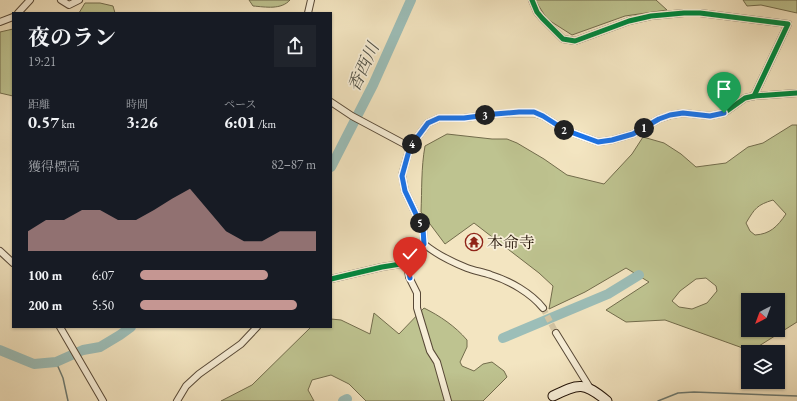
<!DOCTYPE html>
<html lang="ja">
<head>
<meta charset="utf-8">
<style>
  :root { --surface:#171b24; --page:#20242c; --text:#f1f3f6; --muted:#9ea1a6; --accent:#c59692 }
  body { margin:0; font-family:"EB Garamond","Noto Serif JP",serif; background:var(--page); color:var(--text); height:100vh; display:flex; flex-direction:column; font-size:15px; white-space:nowrap }
  * { box-sizing:border-box; margin:0 }
  p { font-size:13px; color:var(--muted) }
  .icon { flex:none; width:22px; height:22px; fill:none; stroke:currentColor; stroke-width:2; stroke-linecap:round; stroke-linejoin:round }
  .map { position:relative; flex:1; overflow:hidden }
  .side { position:absolute; left:12px; top:12px; width:320px; height:316px; display:flex; flex-direction:column; background:var(--surface); border-radius:0px; box-shadow:0 1px 3px #0004 }
  .side>* { flex:none }
  .needle { width:26px; rotate:221deg }
  .controls { position:absolute; left:741px; top:293px; display:grid; gap:8px }
  .controls a { display:grid; place-items:center; width:44px; height:44px; border-radius:0px; background:var(--surface); box-shadow:0 1px 3px #0004; font-size:20px }
  .pin { position:absolute; display:grid; place-items:center; width:34px; height:34px; color:#fff; margin:-41px -17px; border-radius:50% 50% 50% 0; rotate:-45deg; box-shadow:0 0 4px #0007 }
  .pin .icon { rotate:45deg }
  .km { position:absolute; width:20px; height:20px; margin:-10px; border-radius:50%; background:#222; color:#fff; font-size:11px; line-height:20px; text-align:center }
  .round { display:grid; place-items:center; flex:none; width:42px; height:42px; border-radius:0px; background:var(--page) }
  .overview { display:flex; align-items:center; justify-content:space-between; height:68px; padding:0 16px }
  h1 { font-size:22px; font-weight:700; line-height:30px }
  .stats { display:grid; grid-template-columns:repeat(3,1fr); gap:6px; height:68px; padding:4px 16px }
  .stats div { display:grid; align-content:center }
  .stats b { font-size:17px; font-weight:700 }
  .stats small { font-size:11px; font-weight:400 }
  .stats p { font-size:11px }
  .chart { height:112px; padding:8px 16px }
  .chart p { display:flex; justify-content:space-between }
  .chart svg { width:100%; height:72px; margin-top:4px; fill:var(--accent); opacity:.7 }
  ul { padding:0 16px; list-style:none; font-size:13px }
  li { display:grid; grid-template-columns:64px 48px 1fr; align-items:center; height:30px }
  li i { height:10px; border-radius:5px; background:var(--accent) }
  .map>svg:first-child { display:block }
  .green { fill:#bec390; stroke:#726c4c; fill-rule:evenodd }
  .lines { fill:none; stroke-linecap:round; stroke-linejoin:round }
  .stream { stroke:#6c7a72; stroke-width:1.5 }
  .river { stroke:#9cbeb8; stroke-width:10 }
  .street-tunnel { stroke:#d4c6a5; stroke-width:6; stroke-dasharray:6 3; stroke-linecap:butt }
  .street-casing { stroke:#584937; stroke-width:8 }
  .secondary-casing { stroke:#251509; stroke-width:11 }
  .street { stroke:#f7eed7; stroke-width:6 }
  .secondary { stroke:#f7eed7; stroke-width:9 }
  .cycleway-casing { stroke:#f7eed7; stroke-width:8 }
  .cycleway { stroke:#00873e; stroke-width:5 }
  .route-casing { stroke:#fff; stroke-width:8 }
  .route { stroke:#1a73e8; stroke-width:5 }
  .labels { text-anchor:middle; dominant-baseline:central; stroke-width:3.5; stroke-linejoin:round; paint-order:stroke }
  .poi-label { font-size:16px; fill:#251509; stroke:#f7eed7; text-anchor:start }
  .water-label { font-size:17px; font-style:italic; fill:#4f5046; stroke:#f7eed7 }
</style>
</head>
<body>
<div class="map">
<svg width="797" height="401" viewBox="0 0 797 401">
  <rect width="100%" height="100%" fill="#f3e5c1"/>
  <filter id="stains"><feTurbulence type="fractalNoise" baseFrequency=".005" numOctaves="4"/><feColorMatrix values="0 0 0 0 .2 0 0 0 0 .09 0 0 0 0 .02 0 0 0 .5 -.17"/></filter>
  <radialGradient id="worn" r=".72"><stop offset=".6" stop-color="#630" stop-opacity="0"/><stop offset="1" stop-color="#630" stop-opacity=".3"/></radialGradient>
  <!-- green -->
  <g class="green">
    <path d="M249,0H290C281,10 266,7 253,6Z"/>
    <polygon points="535,0 656,0 667,10 625,16 572,35 547,19"/>
    <polygon points="743,0 797,0 797,13 761,5 747,6"/>
    <polygon points="85,3 100,3 113,6 115,13 79,13"/>
    <polygon points="13,29 13,96 0,93 0,32"/>
    <path d="M792,125H797V322L751,351L665,320L626,322L606,310L649,282L626,268L585,292L549,309L553,286L539,273L474,223L445,244L421,212C422,190 421,168 425,146L447,134L492,139H507L517,143L544,159L567,175L604,184L632,154L643,137L664,143L681,154L696,167L726,163L748,147L763,143ZM773,200L786,214C777,227 770,234 755,235L750,231L746,223C755,208 757,205 773,200ZM706,278L716,286L717,291L707,303L692,309L679,307L672,301L680,291L696,279ZM748,300H778V330H748Z"/>
    <path d="M424,308C440,316 455,326 467,340V347L460,362L462,366L474,371L483,364L492,362L504,371L507,377L483,401H366L349,384L331,375L312,380L308,390L314,401H221L252,385L311,327H331V319L341,320L370,334L374,313L399,334Z"/>
  </g>
  <g class="lines">
    <!-- stream -->
    <g class="stream">
      <polyline points="56,362 63,378 68,401"/>
      <polyline points="658,401 678,393 694,392 797,396"/>
    </g>
    <!-- river -->
    <g class="river">
      <polyline points="331,167 373,85 411,0"/>
      <polyline points="503,338 608,294 639,275"/>
      <polyline points="0,350 34,364 56,362 83,350 100,347 120,335 131,327"/>
      <polyline points="343,401 347,399"/>
    </g>
    <!-- street-tunnel -->
    <polyline class="street-tunnel" points="543,308 556,333"/>
    <defs>
      <g id="street">
        <polyline points="61,0 69,5 79,0"/>
        <polyline points="532,0 537,12 542,18 563,39 575,41 629,21 651,16 684,13 700,13 788,24 754,96"/>
        <polyline points="18,13 30,0"/>
        <polyline points="308,13 311,0"/>
        <polyline points="0,22 13,17"/>
        <polyline points="331,102 352,116 410,147"/>
        <path d="M424,244C436,254 452,262 467,268C475,271 483,272 491,275C510,281 531,293 543,308"/>
        <polyline points="0,251 13,263"/>
        <polyline points="407,263 409,277 417,293 417,308 430,351 437,362 448,401"/>
        <polyline points="331,279 382,267 407,263 414,257 424,244 423,229 405,191 402,175 410,147 428,123 439,118 464,118 495,114 534,113 543,116 565,130 598,142 612,140 633,134 659,119 671,115 683,113 710,116 724,113 745,98 754,96 797,93"/>
        <polyline points="60,327 103,401"/>
        <polyline points="556,333 590,388"/>
        <polyline points="177,401 186,386 199,374 241,344 257,327"/>
      </g>
      <path id="secondary" d="M553,396C579,383 584,382 607,401"/>
    </defs>
    <!-- street casing -->
    <use href="#street" class="street-casing"/>
    <!-- secondary casing -->
    <use href="#secondary" class="secondary-casing"/>
    <!-- street -->
    <use href="#street" class="street"/>
    <!-- secondary -->
    <use href="#secondary" class="secondary"/>
    <defs>
      <g id="cycleway">
        <polyline points="532,0 537,12 542,18 563,39 575,41 629,21 651,16 684,13 700,13 788,24 754,96"/>
        <polyline points="331,279 382,267 407,263 414,257 424,244 423,229 405,191 402,175 410,147 428,123 439,118 464,118 495,114 534,113 543,116 565,130 598,142 612,140 633,134 659,119 671,115 683,113 710,116 724,113 745,98 754,96 797,93"/>
      </g>
    </defs>
    <!-- cycleway casing -->
    <use href="#cycleway" class="cycleway-casing"/>
    <!-- cycleway -->
    <use href="#cycleway" class="cycleway"/>
  </g>
  <g class="lines">
    <defs>
      <polyline id="route" points="410,278 407,263 414,257 424,244 423,229 405,191 402,176 410,147 428,123 439,118 464,118 495,114 519,112 534,112 543,116 565,130 598,142 612,140 633,134 659,119 670,115 683,113 710,116 724,113"/>
    </defs>
    <!-- route casing -->
    <use href="#route" class="route-casing"/>
    <!-- route -->
    <use href="#route" class="route"/>
  </g>
  <!-- icons -->
  <defs>
    <symbol id="temple-ring" viewBox="-11 -11 22 22"><circle r="9.5" fill="#f7eed7" stroke="#8f2418" stroke-width="1.5"/><path d="M0-6L5-2H3V0L6.5 2.5H4V6H1.5V3h-3V6H-4V2.5H-6.5L-3 0V-2H-5Z" fill="#8f2418"/></symbol>
  </defs>
  <g fill-rule="evenodd">
    <use href="#temple-ring" x="464" y="232" width="20" height="20"/>
  </g>
  <g class="labels">
    <!-- poi labels -->
    <g class="poi-label">
      <text x="487" y="242">本命寺</text>
    </g>
    <!-- water labels -->
    <g class="water-label">
      <text transform="translate(363 67) rotate(-65)">香西川</text>
    </g>
  </g>
  <rect width="100%" height="100%" filter="url(#stains)"/>
  <rect width="100%" height="100%" fill="url(#worn)"/>
</svg>
<div class="controls">
<a><svg class="needle" viewBox="-14 -14 28 28"><path d="M0-13l5 13h-10z" fill="#e53935"/><path d="M0 13l5-13h-10z" fill="#9ea1a6"/></svg></a>
<a><svg class="icon" aria-label="layers" viewBox="0 0 24 24"><path d="M12 4l9 5-9 5-9-5zM3 14l9 5 9-5"/></svg></a>
</div>
<div class="pin" style="left:724px;top:113px;background:#1e9e55"><svg class="icon" aria-label="arrive" viewBox="0 0 24 24"><path d="M6 21V4h12l-3 4 3 4H6"/></svg></div>
<div class="pin" style="left:410px;top:278px;background:#d93025"><svg class="icon" aria-label="check" viewBox="0 0 24 24"><path d="M5 12l5 5 9-10"/></svg></div>
<b class="km" style="left:644px;top:128px">1</b>
<b class="km" style="left:564px;top:130px">2</b>
<b class="km" style="left:485px;top:115px">3</b>
<b class="km" style="left:412px;top:144px">4</b>
<b class="km" style="left:420px;top:223px">5</b>
<section class="side">
<div class="overview"><div><h1>夜のラン</h1><p>19:21</p></div><a class="round"><svg class="icon" aria-label="share" viewBox="0 0 24 24"><path d="M12 15V3M7 8l5-5 5 5M5 13v7h14v-7"/></svg></a></div>
<div class="stats">
<div><p>距離</p><b>0.57<small> km</small></b></div>
<div><p>時間</p><b>3:26</b></div>
<div><p>ペース</p><b>6:01<small> /km</small></b></div>
</div>
<div class="chart"><p><span>獲得標高</span>82–87 m</p>
<svg viewBox="0 0 160 44" preserveAspectRatio="none"><path d="M0 44V32L10 25L20 25L30 19L40 19L50 25L60 25L70 19L80 12L90 6L100 19L110 32L120 38L130 38L140 32L150 32L160 32V44z"/></svg>
</div>
<ul>
<li><b>100 m</b>6:07<i style="width:73%"></i></li>
<li><b>200 m</b>5:50<i style="width:89%"></i></li>
</ul>
</section>
</div>
</body>
</html>
